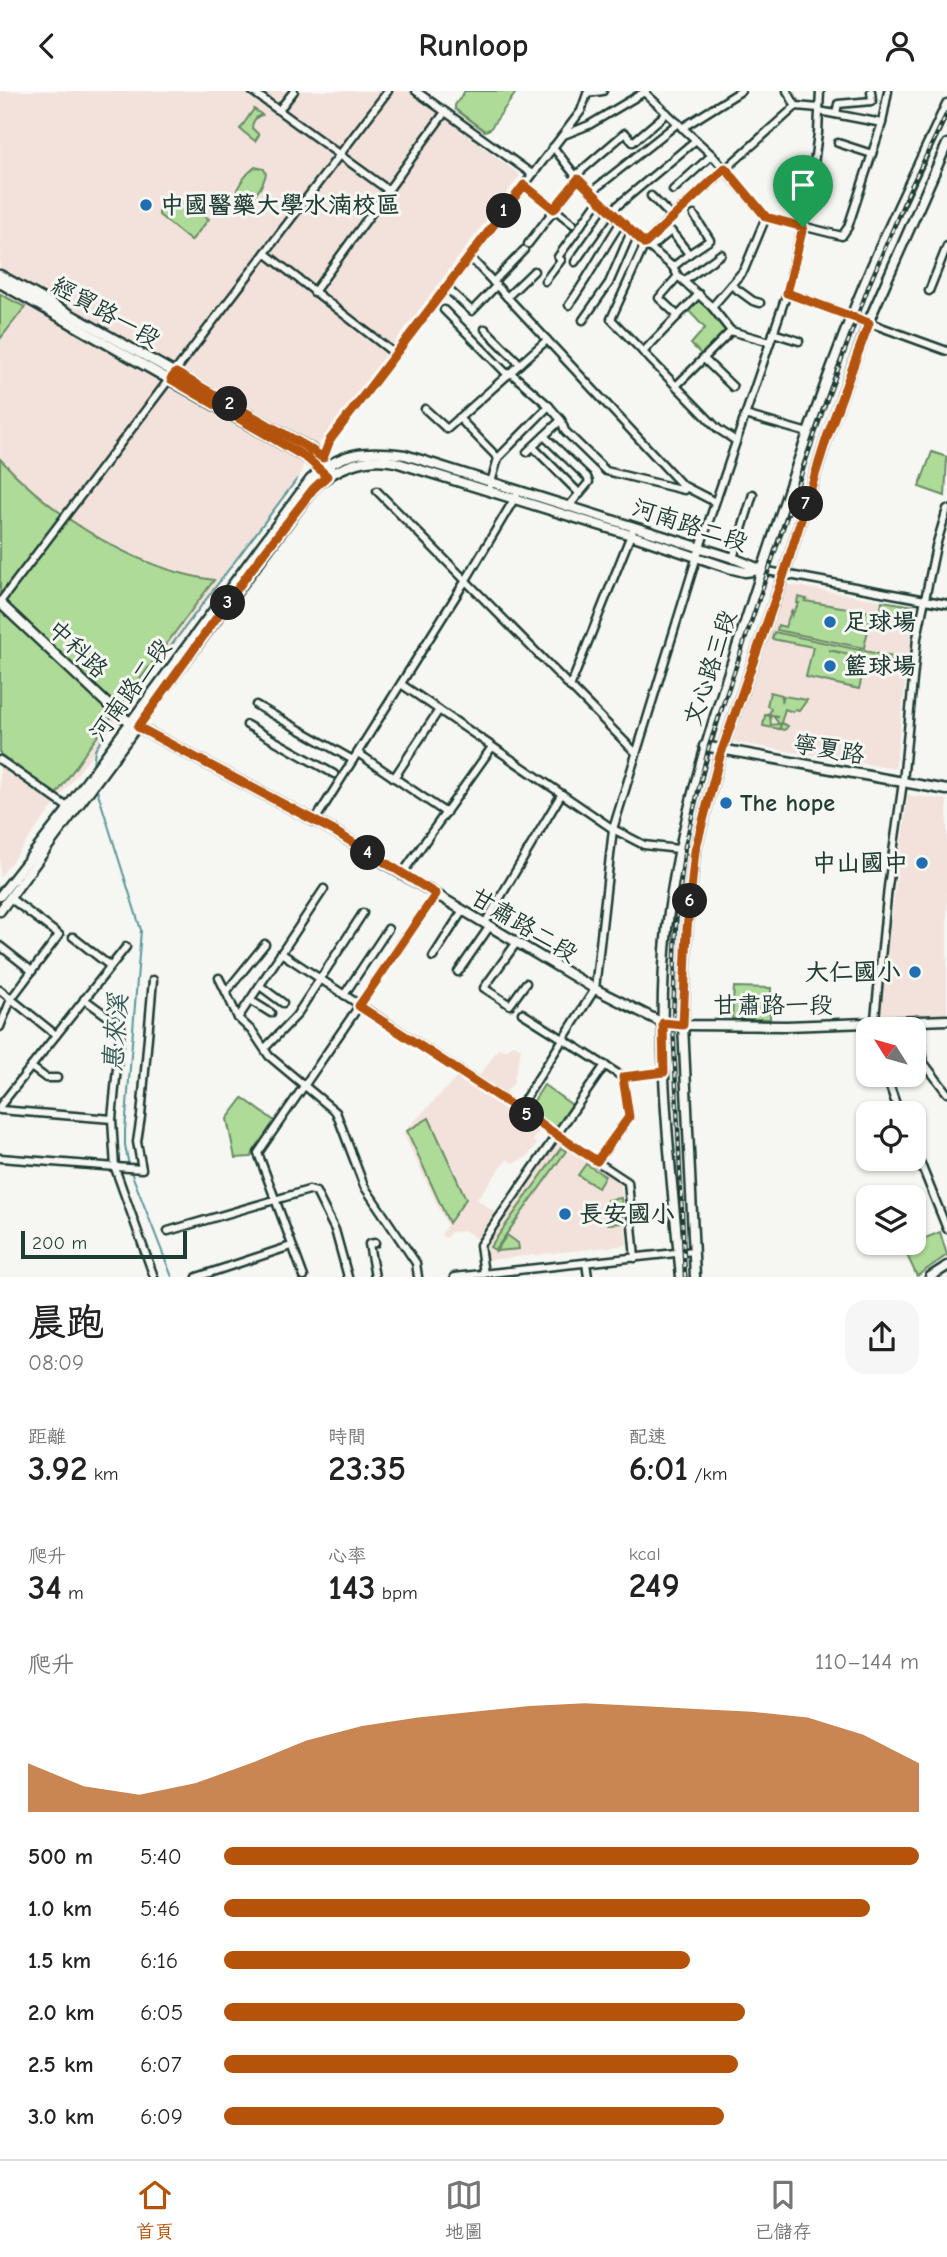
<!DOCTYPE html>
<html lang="zh-TW">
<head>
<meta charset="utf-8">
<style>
  :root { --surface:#fff; --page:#f6f6f6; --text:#222; --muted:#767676; --line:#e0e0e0; --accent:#b45309 }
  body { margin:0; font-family:"Comic Neue","LXGW WenKai TC",sans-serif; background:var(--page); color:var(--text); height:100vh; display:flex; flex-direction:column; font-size:26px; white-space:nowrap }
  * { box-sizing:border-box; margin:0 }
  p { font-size:23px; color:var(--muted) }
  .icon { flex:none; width:38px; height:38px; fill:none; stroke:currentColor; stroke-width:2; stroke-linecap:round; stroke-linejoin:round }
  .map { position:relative; height:1186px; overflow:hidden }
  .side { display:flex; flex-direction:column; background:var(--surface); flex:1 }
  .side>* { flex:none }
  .needle { width:46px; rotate:307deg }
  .tools { position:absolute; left:856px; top:926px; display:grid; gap:14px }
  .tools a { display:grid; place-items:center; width:70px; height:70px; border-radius:14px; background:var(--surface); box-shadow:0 2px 5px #0004; font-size:35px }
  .scale { position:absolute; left:21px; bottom:18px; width:166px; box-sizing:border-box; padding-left:7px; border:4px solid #1f3d34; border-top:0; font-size:19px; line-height:24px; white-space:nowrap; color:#1f3d34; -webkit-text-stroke:5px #f6f6f2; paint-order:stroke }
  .pin { position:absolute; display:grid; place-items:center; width:60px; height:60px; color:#fff; margin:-72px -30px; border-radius:50% 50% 50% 0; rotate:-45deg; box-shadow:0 0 7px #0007 }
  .pin .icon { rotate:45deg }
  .km { position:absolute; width:35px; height:35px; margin:-18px; border-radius:50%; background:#222; color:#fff; font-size:19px; line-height:35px; text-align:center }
  .round { display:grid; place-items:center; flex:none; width:74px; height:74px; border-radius:21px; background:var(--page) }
  .head { display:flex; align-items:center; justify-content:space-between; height:119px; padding:0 28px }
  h1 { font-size:38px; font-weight:800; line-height:52px }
  .metrics { display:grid; grid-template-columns:repeat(3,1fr); gap:10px; height:119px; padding:7px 28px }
  .metrics div { display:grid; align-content:center }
  .metrics b { font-size:35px; font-weight:800 }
  .metrics small { font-size:19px; font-weight:400 }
  .metrics p { font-size:19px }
  .chart { height:196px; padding:14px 28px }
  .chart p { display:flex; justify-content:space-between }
  .chart svg { width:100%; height:126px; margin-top:7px; fill:var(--accent); opacity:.7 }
  ul { padding:0 28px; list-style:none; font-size:23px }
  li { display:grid; grid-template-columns:112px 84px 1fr; align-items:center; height:52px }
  li i { height:18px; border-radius:9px; background:var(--accent) }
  header { display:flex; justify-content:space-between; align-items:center; height:91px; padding:0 28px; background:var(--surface); font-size:32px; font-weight:800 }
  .tab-bar { display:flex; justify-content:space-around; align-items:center; height:98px; border-top:2px solid var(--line); background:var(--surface); font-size:19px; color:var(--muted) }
  .tab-bar a { display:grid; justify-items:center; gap:4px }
  .tab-bar .current { color:var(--accent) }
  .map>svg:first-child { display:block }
  .built { fill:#f3e2db }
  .green { fill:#afdb98; stroke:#678c66; stroke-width:2 }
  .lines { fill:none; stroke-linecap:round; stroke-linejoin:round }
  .stream { stroke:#5a9799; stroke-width:2 }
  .street-casing { stroke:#1f3d34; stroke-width:11 }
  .secondary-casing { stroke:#1f3d34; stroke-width:13 }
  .street { stroke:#f6f6f2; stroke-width:6 }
  .secondary { stroke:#f6f6f2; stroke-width:8 }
  .rail-casing { stroke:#1f3d34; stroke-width:4.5 }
  .rail { stroke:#f6f6f2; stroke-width:2; stroke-dasharray:5; stroke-linecap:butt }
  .route-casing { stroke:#fff; stroke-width:14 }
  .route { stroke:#b45309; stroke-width:9 }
  .poi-dot { fill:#1f6fb2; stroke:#f6f6f2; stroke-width:2.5 }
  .labels { text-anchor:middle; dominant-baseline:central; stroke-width:6; stroke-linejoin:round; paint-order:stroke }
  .poi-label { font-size:24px; font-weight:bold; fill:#1f3d34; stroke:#f6f6f2; text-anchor:start }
  .street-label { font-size:24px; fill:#1f3d34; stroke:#f6f6f2 }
  .water-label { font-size:26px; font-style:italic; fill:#335b56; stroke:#f6f6f2 }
</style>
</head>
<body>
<header><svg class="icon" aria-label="back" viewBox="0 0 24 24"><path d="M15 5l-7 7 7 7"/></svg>Runloop<svg class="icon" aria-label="person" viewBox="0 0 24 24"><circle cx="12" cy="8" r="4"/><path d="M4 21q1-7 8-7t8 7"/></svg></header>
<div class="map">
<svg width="947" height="1186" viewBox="0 0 947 1186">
  <rect width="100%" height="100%" fill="#f6f6f2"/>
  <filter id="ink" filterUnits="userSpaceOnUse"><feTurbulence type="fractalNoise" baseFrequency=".0143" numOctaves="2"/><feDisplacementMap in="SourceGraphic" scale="14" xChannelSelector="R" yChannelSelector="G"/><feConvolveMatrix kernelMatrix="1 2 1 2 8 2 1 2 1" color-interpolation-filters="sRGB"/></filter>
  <g filter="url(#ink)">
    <!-- built -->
    <g class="built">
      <polygon points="0,0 409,0 520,84 303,374 300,386 0,786"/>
      <polygon points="785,493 915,515 895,678 733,651"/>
      <polygon points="908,704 947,709 947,924 881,924 879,919"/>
      <polygon points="914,939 917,939 924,975 914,978"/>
      <polygon points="513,953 521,958 513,993 503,1004 478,987 498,958 507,959"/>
      <polygon points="460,983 541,1036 533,1050 537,1053 527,1066 513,1072 507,1068 477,1108 498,1124 479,1150 466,1140 451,1141 446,1147 441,1144 447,1134 403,1042"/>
      <polygon points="562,1051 621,1092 627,1154 488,1169 484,1165 483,1155 558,1052"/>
    </g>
    <!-- green -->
    <g class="green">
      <polygon points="465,0 517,0 490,38 485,40 455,18 455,14"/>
      <path d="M254,18L262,24C256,25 252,31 252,37L259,44L255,50L240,38Z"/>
      <path d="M255,76L264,78L266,83C262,97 254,110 239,111L235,105C238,92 245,84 255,76Z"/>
      <polygon points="178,106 209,128 191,150 159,124 159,120"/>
      <polygon points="0,203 25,216 0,248"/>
      <polygon points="699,205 728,239 703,265 691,253 705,237 687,218"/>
      <polygon points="932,361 947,366 945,405 919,396"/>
      <path d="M0,368C54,426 134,478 214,489L88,658L56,704L0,663Z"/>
      <polygon points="798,506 807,508 805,510 872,521 864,557 777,539 778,534 785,536 792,518 792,524 799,512 797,512"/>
      <polygon points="882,510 915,515 913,530 880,525"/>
      <polygon points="774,541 898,567 897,573 829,559 866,568 859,598 806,586 813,556 772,548"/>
      <polygon points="770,601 782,604 781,612 784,605 807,609 799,620 796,618 793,621 785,618 781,632 788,635 785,639 780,638 781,633 779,638 763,635 765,624 770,625 771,634 779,633 774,626 778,625 766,623 770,622 771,617 767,615"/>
      <polygon points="734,896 771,897 770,928 732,928"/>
      <polygon points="544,994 575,1016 557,1039 528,1019"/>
      <polygon points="243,1007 276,1031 251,1066 235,1067 227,1028"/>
      <polygon points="429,1027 466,1108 449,1132 407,1040"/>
      <polygon points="561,1057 566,1060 495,1159 490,1156"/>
      <polygon points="586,1073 605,1085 598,1097 578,1084"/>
      <polygon points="621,1107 623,1132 608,1133 607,1109"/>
      <polygon points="940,1141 947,1164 917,1185 903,1156"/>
      <polygon points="507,1144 518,1152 519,1158 496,1160"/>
    </g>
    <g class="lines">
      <!-- stream -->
      <g class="stream">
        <polyline points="133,605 297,388"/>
        <polyline points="93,673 95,659 103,646"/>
        <polyline points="97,699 141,839 125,1039 125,1054 129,1075"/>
        <polyline points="131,1081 172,1186"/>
      </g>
      <defs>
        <g id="street">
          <polyline points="252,0 388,99"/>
          <polyline points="416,0 532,83"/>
          <polyline points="787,0 796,15"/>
          <polyline points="644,1 712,64 766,126 842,145 848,136 882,32 888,0"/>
          <polyline points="588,2 603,0"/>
          <polyline points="279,19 294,0"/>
          <polyline points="819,20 882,32"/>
          <polyline points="836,23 838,13 872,10 871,0"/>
          <polyline points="682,37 741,0"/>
          <polyline points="564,44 589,34 646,0"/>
          <polyline points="838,52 872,63"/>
          <polyline points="553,56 578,88 631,141 673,176 678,185 712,216 731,240 770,251"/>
          <polyline points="575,85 625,42 633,51 667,22"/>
          <polyline points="524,94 573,133"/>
          <polyline points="673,99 712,64"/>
          <polyline points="591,101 678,32"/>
          <polyline points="651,105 672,126"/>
          <polyline points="528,153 578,88"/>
          <polyline points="650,157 671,140 689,163 673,176"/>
          <polyline points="265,162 395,263"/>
          <polyline points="689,163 710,149 694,124"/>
          <polyline points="469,165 682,394 715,411"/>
          <polyline points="575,171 611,120 696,49"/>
          <polyline points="545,190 561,169 558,166 599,109"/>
          <polyline points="684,190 721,163"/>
          <polyline points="493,191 524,159"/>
          <polyline points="731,194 753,210 760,212"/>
          <polyline points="450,200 472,220 496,195"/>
          <polyline points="929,200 947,155"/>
          <polyline points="314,201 445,21"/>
          <polyline points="787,202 947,260"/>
          <polyline points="507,206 534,180"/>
          <path d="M569,214C588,187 603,158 621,131"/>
          <polyline points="712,216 744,179 766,126"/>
          <polyline points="444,219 508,284"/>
          <polyline points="678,225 659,207 678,185"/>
          <polyline points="583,229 609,192 631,141"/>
          <polyline points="485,238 520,273"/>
          <polyline points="773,242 799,250"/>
          <polyline points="643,261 699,203"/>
          <polyline points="703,267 733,296"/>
          <polyline points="511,282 549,315 561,329 565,340 606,380 684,399"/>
          <polyline points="676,295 731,240"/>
          <polyline points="425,318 447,338 547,249"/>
          <polyline points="745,324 808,342"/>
          <polyline points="459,327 498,367"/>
          <polyline points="544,345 587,386 589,391 569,415"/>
          <polyline points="736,350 718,338 611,228 645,153 672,126 796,15 819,17"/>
          <polyline points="533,356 580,403"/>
          <polyline points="527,361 561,329"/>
          <polyline points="322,370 330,349 581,20 588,0"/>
          <polyline points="490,395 498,367 549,315"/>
          <polyline points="377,400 636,662"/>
          <polyline points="733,467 753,403"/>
          <polyline points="762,479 947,513"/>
          <polyline points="0,511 388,0"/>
          <polyline points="401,593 613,738 644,754 695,760"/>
          <polyline points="570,596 632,441"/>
          <polyline points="256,614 353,669"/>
          <polyline points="247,634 334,683"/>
          <polyline points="358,662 446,722"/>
          <polyline points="0,669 70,718"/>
          <polyline points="394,687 439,619"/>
          <polyline points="314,731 466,489 519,400"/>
          <polyline points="402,783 492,656"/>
          <polyline points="485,832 561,704"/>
          <polyline points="73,846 110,875"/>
          <polyline points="517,851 484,897 510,914 526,892"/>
          <polyline points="265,853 226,901 238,927 253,941 269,965 336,1021 364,1095 416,1172 418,1186"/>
          <polyline points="0,855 32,880"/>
          <polyline points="281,862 628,1091 635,1167"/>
          <polyline points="433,866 463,819"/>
          <polyline points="458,881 490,835"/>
          <polyline points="219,887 226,901"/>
          <polyline points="260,895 283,912"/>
          <polyline points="0,899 56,944"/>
          <polyline points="344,904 388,838"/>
          <polyline points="84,908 121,935 112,1028 115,1077 154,1186"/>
          <polyline points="250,909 271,922"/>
          <polyline points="522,922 623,986"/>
          <polyline points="238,927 324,798"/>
          <polyline points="917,929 924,972 947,1002"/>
          <polyline points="0,936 11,908 59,844 10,807"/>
          <polyline points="874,938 888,796 903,691 917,547 936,455 947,418"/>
          <polyline points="265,957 296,925 363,822"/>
          <polyline points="31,976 46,987 57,987"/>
          <polyline points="886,984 899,1022"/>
          <polyline points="623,986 665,981"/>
          <polyline points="0,1015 126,856"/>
          <polyline points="0,1019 112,1028"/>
          <polyline points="518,1019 595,898 613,738 697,465 787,202 811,96 818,42 820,0"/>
          <polyline points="914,1056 947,1138"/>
          <polyline points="0,1067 142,1078 137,1051 141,1025 153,889"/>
          <polyline points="597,1071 629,1026 623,986"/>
          <polyline points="168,1140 309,1099 316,1101 335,1139 348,1186"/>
          <polyline points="375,1152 369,1153 375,1186"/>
          <polyline points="586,1172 588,1186"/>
          <polyline points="484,1183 480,1154 605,974"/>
          <polyline points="197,1186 291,1155"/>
          <polyline points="304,1186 258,1062 436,803"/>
          <polyline points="454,1186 694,1160"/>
        </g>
        <g id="secondary">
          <polyline points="0,184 311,358 331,375"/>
          <polyline points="0,192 307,367 325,382"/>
          <polyline points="0,512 117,622 138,636 334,740 402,783 595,898 663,932 683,934 787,935 947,929"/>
          <polyline points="704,655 947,699"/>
          <path d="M0,805L66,721L70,713L310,389C340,360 366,359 405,364L733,467L762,479"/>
          <path d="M0,820L313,398C335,376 365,365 395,371L631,444L729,477L745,481L762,479"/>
          <path d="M681,1186C670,1071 655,952 667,837C680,724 717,617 752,510C783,415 814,319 851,226C879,154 914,84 947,13"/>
          <polyline points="695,1186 683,934 687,838 695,760 720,665 784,483 827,346 871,225 947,53"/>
          <polyline points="930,1186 947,1175"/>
        </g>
      </defs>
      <!-- street casing -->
      <use href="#street" class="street-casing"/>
      <!-- secondary casing -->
      <use href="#secondary" class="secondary-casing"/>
      <!-- street -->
      <use href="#street" class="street"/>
      <!-- secondary -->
      <use href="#secondary" class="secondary"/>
      <defs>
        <polyline id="rail" points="685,1186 673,933 676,832 685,755 709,655 823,319 869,194 909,100 947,22"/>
      </defs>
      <!-- rail casing -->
      <use href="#rail" class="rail-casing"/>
      <!-- rail -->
      <use href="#rail" class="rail"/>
    </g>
  </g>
  <g class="lines" filter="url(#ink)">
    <defs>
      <polygon id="route" points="725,77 766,126 803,136 787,202 869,232 827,346 784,483 720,665 695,760 687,838 683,934 663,932 664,981 623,986 629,1026 597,1070 359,915 436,803 334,740 138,636 250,480 313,398 327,385 307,367 171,288 176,282 307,356 323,367 330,349 524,94 554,118 578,88 645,153"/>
    </defs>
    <!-- route casing -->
    <use href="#route" class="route-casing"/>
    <!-- route -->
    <use href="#route" class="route"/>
  </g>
  <!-- markers -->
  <g class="poi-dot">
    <circle cx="146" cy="114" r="7"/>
    <circle cx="830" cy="531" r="7"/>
    <circle cx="830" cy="575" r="7"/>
    <circle cx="726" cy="712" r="7"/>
    <circle cx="922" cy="772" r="7"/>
    <circle cx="915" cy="881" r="7"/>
    <circle cx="565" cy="1123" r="7"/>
  </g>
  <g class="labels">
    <!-- poi labels -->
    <g class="poi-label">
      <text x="160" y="114">中國醫藥大學水湳校區</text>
      <text x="844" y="531">足球場</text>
      <text x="844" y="575">籃球場</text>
      <text x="740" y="712">The hope</text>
      <text x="908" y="772" text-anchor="end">中山國中</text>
      <text x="901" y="881" text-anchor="end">大仁國小</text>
      <text x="579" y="1123">長安國小</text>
    </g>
    <!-- street labels -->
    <g class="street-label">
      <text transform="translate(106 221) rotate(29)">經貿路一段</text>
      <text transform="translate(690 434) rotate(18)">河南路二段</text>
      <text transform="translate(78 558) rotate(43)">中科路</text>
      <text transform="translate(710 577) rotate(-72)">文心路三段</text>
      <text transform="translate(130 599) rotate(-54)">河南路二段</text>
      <text transform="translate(829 658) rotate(10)">寧夏路</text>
      <text transform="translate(524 834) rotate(31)">甘肅路二段</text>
      <text x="773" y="914">甘肅路一段</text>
    </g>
    <!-- water labels -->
    <g class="water-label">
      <text transform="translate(116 942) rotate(-86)">惠來溪</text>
    </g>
  </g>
</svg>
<div class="tools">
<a><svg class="needle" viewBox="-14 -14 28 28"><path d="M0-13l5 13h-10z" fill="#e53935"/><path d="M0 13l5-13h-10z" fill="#767676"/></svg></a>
<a><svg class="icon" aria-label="locate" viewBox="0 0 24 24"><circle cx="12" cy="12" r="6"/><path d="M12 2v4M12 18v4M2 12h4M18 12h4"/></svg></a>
<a><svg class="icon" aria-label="layers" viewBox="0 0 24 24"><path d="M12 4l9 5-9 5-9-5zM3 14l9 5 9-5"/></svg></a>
</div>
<div class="scale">200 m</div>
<div class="pin" style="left:803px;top:136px;background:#1e9e55"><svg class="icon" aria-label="arrive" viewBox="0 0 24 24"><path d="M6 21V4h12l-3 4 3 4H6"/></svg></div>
<b class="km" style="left:504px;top:120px">1</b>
<b class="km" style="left:230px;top:313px">2</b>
<b class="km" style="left:228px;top:512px">3</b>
<b class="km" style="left:368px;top:762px">4</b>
<b class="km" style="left:527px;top:1024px">5</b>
<b class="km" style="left:690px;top:810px">6</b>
<b class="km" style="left:806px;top:413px">7</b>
</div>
<section class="side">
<div class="head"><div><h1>晨跑</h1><p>08:09</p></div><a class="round"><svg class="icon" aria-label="share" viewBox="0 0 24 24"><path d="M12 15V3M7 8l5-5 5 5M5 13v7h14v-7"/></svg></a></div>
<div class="metrics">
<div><p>距離</p><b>3.92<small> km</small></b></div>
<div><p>時間</p><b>23:35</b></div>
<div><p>配速</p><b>6:01<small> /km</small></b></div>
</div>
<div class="metrics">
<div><p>爬升</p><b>34<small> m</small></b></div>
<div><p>心率</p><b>143<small> bpm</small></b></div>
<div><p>kcal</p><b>249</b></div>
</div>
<div class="chart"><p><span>爬升</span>110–144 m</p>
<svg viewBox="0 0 160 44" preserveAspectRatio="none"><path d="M0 44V27L10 35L20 38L30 34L40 27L50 19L60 14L70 11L80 9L90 7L100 6L110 7L120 8L130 9L140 11L150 17L160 27V44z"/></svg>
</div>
<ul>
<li><b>500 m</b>5:40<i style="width:100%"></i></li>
<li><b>1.0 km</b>5:46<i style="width:93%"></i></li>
<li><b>1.5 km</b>6:16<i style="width:67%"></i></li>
<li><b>2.0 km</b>6:05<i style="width:75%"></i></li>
<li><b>2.5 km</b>6:07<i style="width:74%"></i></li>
<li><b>3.0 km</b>6:09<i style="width:72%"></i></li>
</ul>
</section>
<nav class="tab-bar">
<a class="current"><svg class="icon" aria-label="home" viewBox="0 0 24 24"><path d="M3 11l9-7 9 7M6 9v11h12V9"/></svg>首頁</a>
<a><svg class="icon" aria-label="map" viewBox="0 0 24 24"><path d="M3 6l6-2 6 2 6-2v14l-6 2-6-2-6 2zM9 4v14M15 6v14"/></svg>地圖</a>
<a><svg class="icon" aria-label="saved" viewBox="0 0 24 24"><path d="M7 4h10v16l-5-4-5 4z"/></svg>已儲存</a>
</nav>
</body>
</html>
